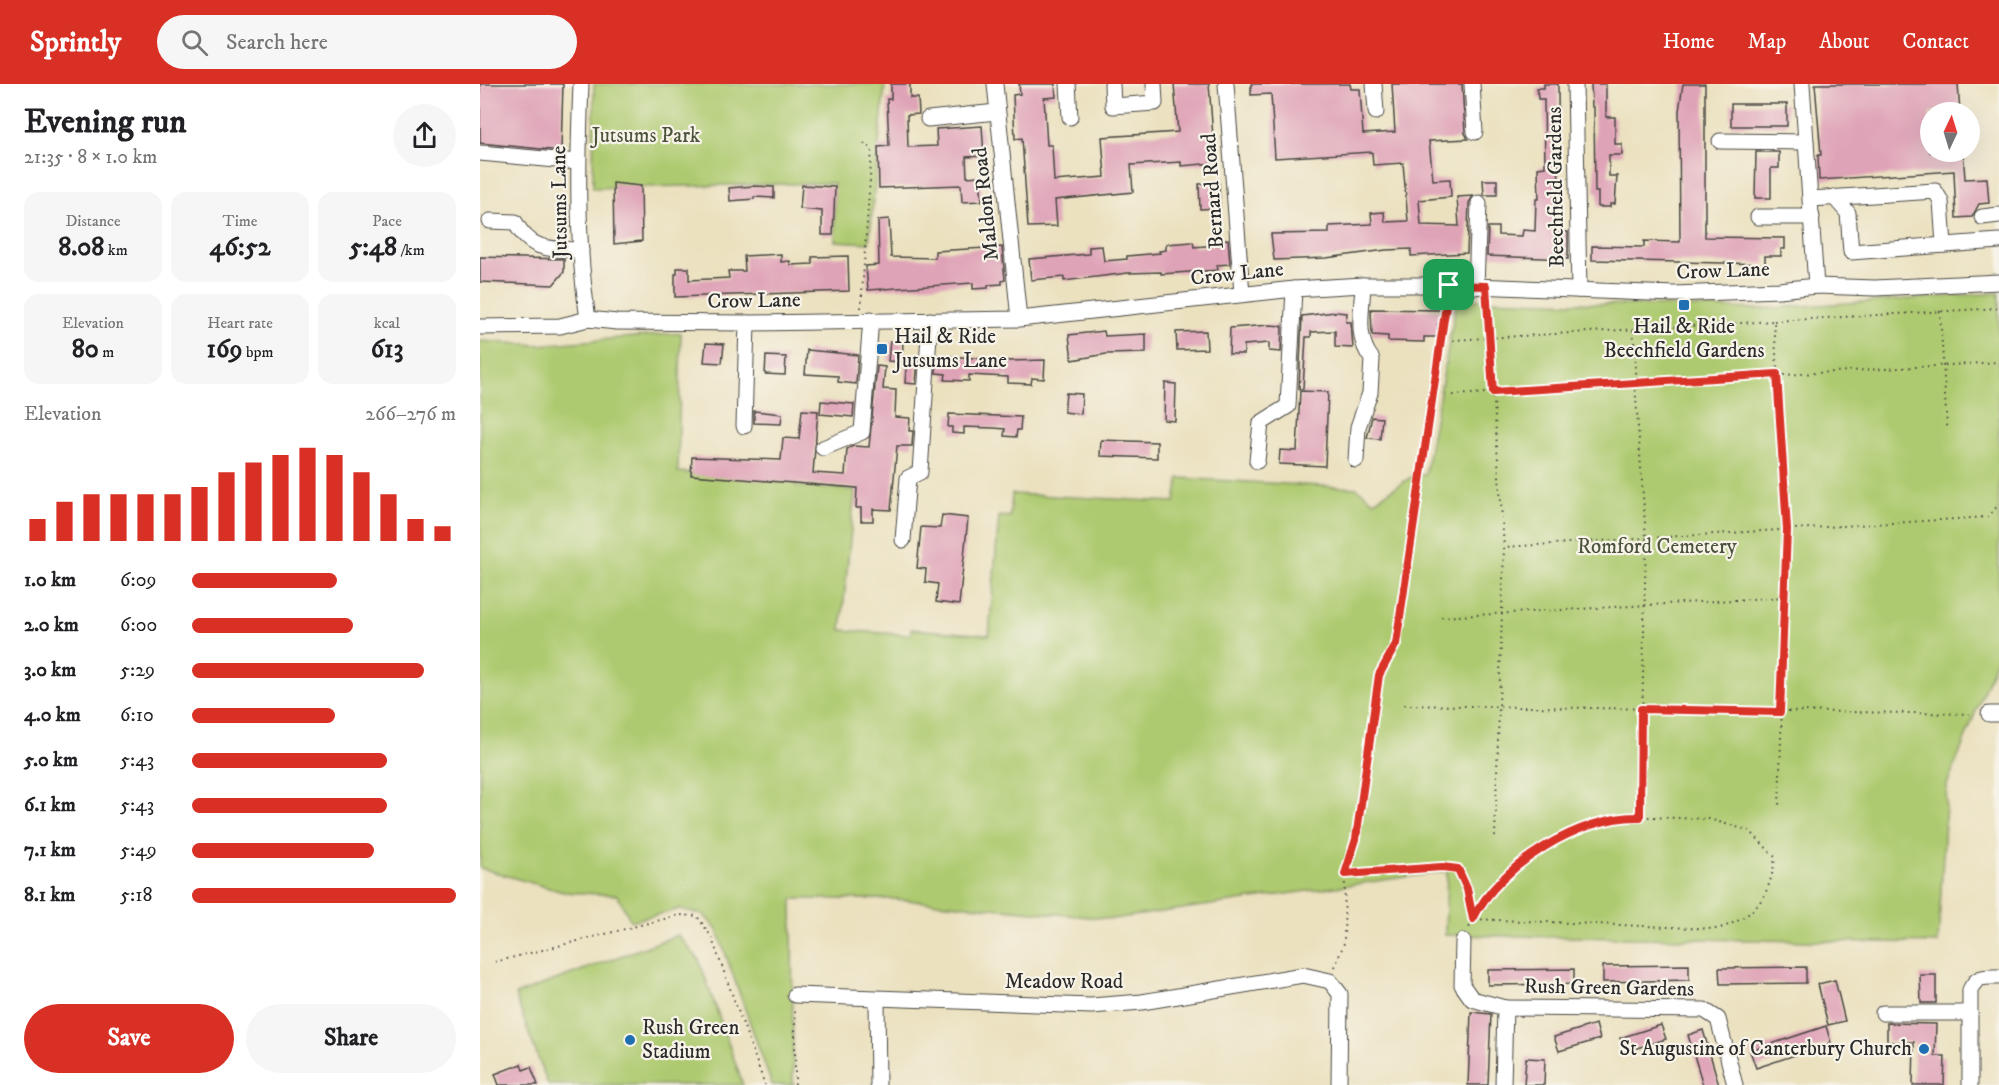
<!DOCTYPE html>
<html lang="en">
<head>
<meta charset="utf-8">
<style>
  :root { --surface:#fff; --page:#f6f6f6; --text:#202124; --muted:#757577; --accent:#d93025 }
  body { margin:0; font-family:"IM FELL DW Pica",serif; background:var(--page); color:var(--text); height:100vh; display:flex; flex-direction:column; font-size:22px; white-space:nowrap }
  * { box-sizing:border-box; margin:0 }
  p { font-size:20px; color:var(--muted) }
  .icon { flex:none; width:33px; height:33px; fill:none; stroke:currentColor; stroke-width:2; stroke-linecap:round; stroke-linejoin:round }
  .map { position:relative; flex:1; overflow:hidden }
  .details { display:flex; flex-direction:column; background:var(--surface); width:480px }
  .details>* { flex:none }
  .needle { width:39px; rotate:4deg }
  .buttons { position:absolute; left:1440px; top:18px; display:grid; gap:12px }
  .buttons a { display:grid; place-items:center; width:60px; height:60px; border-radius:50%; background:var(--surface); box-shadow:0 6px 24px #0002; font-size:30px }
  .pin { position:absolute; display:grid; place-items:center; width:51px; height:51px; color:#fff; margin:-26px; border-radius:12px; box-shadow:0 3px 9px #0006 }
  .round { display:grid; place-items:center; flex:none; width:63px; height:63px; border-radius:32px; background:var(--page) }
  .headline { display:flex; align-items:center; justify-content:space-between; height:102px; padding:0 24px }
  h1 { font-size:33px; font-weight:700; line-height:45px }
  .figures { display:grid; grid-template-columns:repeat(3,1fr); gap:9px; height:102px; padding:6px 24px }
  .figures div { display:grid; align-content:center; border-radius:15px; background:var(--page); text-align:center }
  .figures b { font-size:26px; font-weight:700 }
  .figures small { font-size:16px; font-weight:400 }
  .figures p { font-size:16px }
  .chart { height:168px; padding:12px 24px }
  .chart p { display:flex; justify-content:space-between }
  .chart svg { width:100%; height:108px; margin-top:6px; stroke:var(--accent); stroke-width:6 }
  .button { display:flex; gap:12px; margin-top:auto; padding:12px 24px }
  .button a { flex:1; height:69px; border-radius:36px; background:var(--accent); color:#fff; font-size:24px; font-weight:700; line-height:69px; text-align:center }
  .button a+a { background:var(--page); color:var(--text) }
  ul { padding:0 24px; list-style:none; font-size:20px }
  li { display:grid; grid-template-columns:96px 72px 1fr; align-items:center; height:45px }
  li i { height:15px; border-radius:8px; background:var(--accent) }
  header { display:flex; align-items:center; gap:36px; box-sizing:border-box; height:84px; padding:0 30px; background:var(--accent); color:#fff }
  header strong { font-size:28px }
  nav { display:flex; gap:33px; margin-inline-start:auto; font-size:21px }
  .search { width:420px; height:54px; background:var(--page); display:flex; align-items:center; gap:15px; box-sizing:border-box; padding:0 21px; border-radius:33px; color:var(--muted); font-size:22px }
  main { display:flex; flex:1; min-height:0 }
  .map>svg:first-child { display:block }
  .green { fill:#aeca70; stroke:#6c7a4e; stroke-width:1.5 }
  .building { fill:#dfa3b7 }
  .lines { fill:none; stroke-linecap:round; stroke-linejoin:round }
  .minor-casing { stroke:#484641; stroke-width:17 }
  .path { stroke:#484641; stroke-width:2; stroke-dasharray:1.5 4.5; stroke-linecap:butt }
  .minor { stroke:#fff; stroke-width:15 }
  .route-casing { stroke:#fff; stroke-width:12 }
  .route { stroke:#d93025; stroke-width:8 }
  .poi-dot { fill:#1f6fb2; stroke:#f7f3e8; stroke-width:2 }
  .labels { text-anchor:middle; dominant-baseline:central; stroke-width:4.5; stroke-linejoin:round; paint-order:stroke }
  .park-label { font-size:21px; fill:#4c533c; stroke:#f7f3e8 }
  .street-label { font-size:21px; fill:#2b2b2b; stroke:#f7f3e8 }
  .poi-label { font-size:21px; fill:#2b2b2b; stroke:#f7f3e8; text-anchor:start }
</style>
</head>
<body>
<header>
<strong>Sprintly</strong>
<div class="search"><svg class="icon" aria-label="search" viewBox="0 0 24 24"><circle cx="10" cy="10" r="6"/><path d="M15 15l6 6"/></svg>Search here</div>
<nav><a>Home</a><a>Map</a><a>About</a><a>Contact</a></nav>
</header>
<main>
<section class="details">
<div class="headline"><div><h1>Evening run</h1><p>21:35 · 8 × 1.0 km</p></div><a class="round"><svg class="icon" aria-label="share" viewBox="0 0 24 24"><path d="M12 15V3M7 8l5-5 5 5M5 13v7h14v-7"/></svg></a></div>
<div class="figures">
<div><p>Distance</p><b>8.08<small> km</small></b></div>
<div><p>Time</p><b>46:52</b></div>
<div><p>Pace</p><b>5:48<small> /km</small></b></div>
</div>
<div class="figures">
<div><p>Elevation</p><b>80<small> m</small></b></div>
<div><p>Heart rate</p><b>169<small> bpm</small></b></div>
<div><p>kcal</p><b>613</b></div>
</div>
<div class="chart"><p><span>Elevation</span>266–276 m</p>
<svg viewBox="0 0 160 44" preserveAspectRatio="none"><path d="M5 44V35M15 44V28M25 44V25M35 44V25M45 44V25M55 44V25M65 44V22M75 44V16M85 44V12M95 44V9M105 44V6M115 44V9M125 44V16M135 44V25M145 44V35M155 44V38"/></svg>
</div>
<ul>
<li><b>1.0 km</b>6:09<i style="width:55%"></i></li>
<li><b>2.0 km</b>6:00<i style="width:61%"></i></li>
<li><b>3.0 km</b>5:29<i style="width:88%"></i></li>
<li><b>4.0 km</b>6:10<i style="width:54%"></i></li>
<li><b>5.0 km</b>5:43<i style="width:74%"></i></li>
<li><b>6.1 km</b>5:43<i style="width:74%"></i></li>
<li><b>7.1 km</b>5:49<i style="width:69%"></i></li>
<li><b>8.1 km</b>5:18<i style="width:100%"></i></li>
</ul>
<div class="button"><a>Save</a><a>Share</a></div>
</section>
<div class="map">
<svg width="1519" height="1001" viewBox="0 0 1519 1001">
  <rect width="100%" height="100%" fill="#f7f3e8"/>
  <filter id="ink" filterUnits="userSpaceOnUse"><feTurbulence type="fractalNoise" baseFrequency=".0167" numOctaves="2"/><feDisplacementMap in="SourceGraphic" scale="12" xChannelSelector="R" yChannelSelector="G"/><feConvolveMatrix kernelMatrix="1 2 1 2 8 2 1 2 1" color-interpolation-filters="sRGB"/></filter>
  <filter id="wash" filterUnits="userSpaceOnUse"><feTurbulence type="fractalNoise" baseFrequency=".008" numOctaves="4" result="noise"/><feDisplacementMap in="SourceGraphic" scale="24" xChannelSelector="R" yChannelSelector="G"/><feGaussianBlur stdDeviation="1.35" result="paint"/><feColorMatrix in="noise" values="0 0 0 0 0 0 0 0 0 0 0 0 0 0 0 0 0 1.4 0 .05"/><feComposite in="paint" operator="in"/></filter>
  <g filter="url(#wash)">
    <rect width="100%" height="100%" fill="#ebe1bf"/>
    <!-- green -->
    <g class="green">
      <polygon points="114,0 405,0 389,159 355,157 354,99 113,104"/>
      <polygon points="1519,209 1519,568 1467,701 1458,859 965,851 967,787 632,835 414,815 312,815 313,1001 292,1001 237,846 224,831 200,825 151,837 137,811 83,808 0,784 0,257 58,261 201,249 198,388 315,397 316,402 375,406 361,546 430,551 431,545 509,551 519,432 530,433 532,410 695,418 699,394 877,404 894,417 936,390 945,391 977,215 1278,225"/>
      <polygon points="198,851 219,876 263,1001 68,1001 35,911"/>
    </g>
    <g id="blocks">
      <!-- building -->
      <g class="building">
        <polygon points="0,0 83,0 81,67 0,59"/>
        <polygon points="411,0 430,0 430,14 438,14 439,30 427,31 428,63 457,62 456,45 502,42 504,72 486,73 487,93 500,92 502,117 482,118 481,101 399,104 398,63 409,62 407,15 411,15"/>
        <polygon points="539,0 575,0 576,13 564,14 567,61 572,61 574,97 625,93 622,53 698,48 694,0 729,0 735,79 701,82 701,78 651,81 653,108 575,116 577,142 548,143 542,54 535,55 533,11 540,10"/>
        <polygon points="771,0 870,0 871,5 880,5 883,50 915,48 912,0 982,0 985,49 988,55 949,57 953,96 970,95 971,113 939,116 941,141 979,142 977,113 993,112 989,119 987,169 931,172 931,165 906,166 846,174 794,176 791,150 849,149 849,142 892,140 891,129 904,128 905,138 928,137 923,79 893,81 892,68 795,74 791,10 771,11"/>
        <polygon points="1064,0 1078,0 1079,148 1088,148 1088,175 1007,172 1008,143 1018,143 1018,151 1042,152 1043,146 1055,147 1056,115 1059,115 1058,84 1065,83 1064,15 1058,15 1057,4 1064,4"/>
        <polygon points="1111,0 1126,0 1126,33 1135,33 1135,60 1142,60 1142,71 1129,71 1129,92 1137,92 1135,120 1130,120 1130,123 1118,123 1118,108 1115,108 1114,23 1112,23"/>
        <polygon points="1203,0 1225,0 1225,153 1305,154 1305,165 1301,165 1301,172 1285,172 1285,180 1112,176 1112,162 1164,163 1164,157 1200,158 1199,27"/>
        <polygon points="1335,0 1478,0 1480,28 1450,28 1450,68 1483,68 1485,95 1507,94 1509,119 1499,120 1492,133 1476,134 1474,87 1339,96 1338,71 1341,71"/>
        <rect x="1251" y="20" width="56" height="22"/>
        <polygon points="1276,68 1299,68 1299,84 1291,84 1291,114 1275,114"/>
        <polygon points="1003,96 1017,96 1017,111 1004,111"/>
        <polygon points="133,99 161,102 162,157 134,160"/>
        <polygon points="739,99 740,124 720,125 719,100"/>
        <polygon points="322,101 355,103 353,151 342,151 342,127 320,125"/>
        <polygon points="274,102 294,103 294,114 274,113 274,115 250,117 249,104"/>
        <polygon points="409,135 411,173 455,174 455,167 522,163 525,196 522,197 522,200 508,201 508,204 493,205 493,199 388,206 386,182 399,181 398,136"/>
        <polygon points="748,155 750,180 737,181 738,186 681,190 681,188 648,189 584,197 584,193 551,196 549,175 609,170 609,163 622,162 624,177 647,175 647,172 680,169 679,167 686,166 686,160 713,158 714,163 737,161 737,156"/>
        <polygon points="301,170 301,178 310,177 310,181 333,180 332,173 368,172 369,207 195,213 195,190 197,190 197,184 209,184 209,196 249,194 248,187 265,187 264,172"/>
        <polygon points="0,173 84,175 84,188 73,201 0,198"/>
        <polygon points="891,225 960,226 965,228 965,241 958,240 958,253 944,253 944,258 908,257 908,252 892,251"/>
        <polygon points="855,228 867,229 866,238 871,238 873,264 855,263 855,247 831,248 831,253 826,253 823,305 819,305 822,232"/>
        <polygon points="790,241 802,242 801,268 789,267 789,259 764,261 764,270 749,270 750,244"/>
        <polygon points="624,247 625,252 666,250 666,269 626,270 592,276 589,251"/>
        <polygon points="726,247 727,265 697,266 696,248"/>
        <polygon points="410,257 423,259 422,278 408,277"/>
        <polygon points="226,259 244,260 242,279 224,278"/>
        <polygon points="327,266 378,271 376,300 358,298 358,292 325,290"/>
        <polygon points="457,271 530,277 565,276 564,295 552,294 551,300 528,299 528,293 489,291 489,297 465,296 466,290 456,289"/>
        <polygon points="286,272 306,273 305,291 285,290"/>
        <polygon points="427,273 438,274 436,300 425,299"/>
        <polygon points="397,282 405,283 403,305 416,306 415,333 430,334 429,347 433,347 432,362 417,362 411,426 393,425 393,437 381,437 381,424 376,424 377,404 211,391 212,373 301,376 303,354 319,355 322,326 338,327 333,389 365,391 367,365 373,362 389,363"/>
        <polygon points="685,299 696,300 695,337 684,336"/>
        <polygon points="820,307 848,308 845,382 799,380 800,366 817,367"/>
        <polygon points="586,309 602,310 601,330 584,328"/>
        <polygon points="341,317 374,320 373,333 340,330"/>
        <polygon points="274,327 302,330 301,340 274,339"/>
        <polygon points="469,330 541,333 540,346 537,346 536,353 524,352 525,345 514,344 484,343 484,350 472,349 472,343 468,343"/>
        <polygon points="892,333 902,334 900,355 887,354"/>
        <polygon points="621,356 677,358 677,374 620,372"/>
        <polygon points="462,431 488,434 479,521 456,518 458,500 445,498 446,485 437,484 441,443 460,444"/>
        <polygon points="1209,881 1209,896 1123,898 1123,882"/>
        <polygon points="1326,883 1326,899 1240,900 1239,884"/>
        <polygon points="1094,885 1094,900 1008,901 1008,886"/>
        <polygon points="1440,891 1456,891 1456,919 1441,919"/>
        <polygon points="1355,896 1365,937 1348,941 1338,900"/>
        <polygon points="991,928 1011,930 1008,1001 988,1001"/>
        <polygon points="1407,939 1456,940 1455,972 1465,972 1464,1001 1433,1001 1434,958 1407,958"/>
        <polygon points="1116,940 1120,955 1079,967 1074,953"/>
        <polygon points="1181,941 1186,955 1144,968 1140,954"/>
        <polygon points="1346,942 1351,959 1276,984 1270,967"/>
        <polygon points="1223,946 1239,1001 1223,1001 1208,951"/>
        <polygon points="1046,974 1065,975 1064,1001 1044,1001"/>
        <polygon points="41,980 43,986 51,983 58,1001 19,1001 15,990"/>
      </g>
    </g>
  </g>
  <g filter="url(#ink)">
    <use href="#blocks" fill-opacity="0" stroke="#484641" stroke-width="1.5"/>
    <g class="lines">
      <defs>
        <g id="minor">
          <path d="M101,0C98,78 96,157 108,235"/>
          <polyline points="515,0 539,235"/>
          <polyline points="588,0 590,33"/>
          <polyline points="632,0 633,22 675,19 674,0"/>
          <polyline points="746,0 762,210"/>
          <polyline points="894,0 896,28"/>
          <polyline points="992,0 995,48"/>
          <polyline points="1095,0 1099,206"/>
          <polyline points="1322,0 1336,202"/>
          <polyline points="448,35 517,28"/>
          <polyline points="1240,57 1326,58"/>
          <polyline points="0,69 98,78"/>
          <polyline points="1354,113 1368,129 1371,168 1519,157"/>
          <polyline points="1331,115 1455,107 1461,117 1464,161"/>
          <polyline points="1278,133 1332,133"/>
          <polyline points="1502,133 1519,131"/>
          <path d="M10,137L35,138C51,168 71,165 101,166"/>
          <polyline points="996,203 999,119"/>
          <polyline points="0,243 80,242 108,235 137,238 267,239 539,235 814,205 883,201 969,201 1194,210 1299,206 1336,202 1395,204 1519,198"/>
          <polyline points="264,342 267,239"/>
          <polyline points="343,364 382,348 391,235"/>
          <path d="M876,376L878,343L890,309L892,275C875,254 882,227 883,201"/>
          <polyline points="777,377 781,339 808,322 814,205"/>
          <polyline points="423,456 428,394 440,388 450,236"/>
          <polyline points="1509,630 1519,630"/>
          <polyline points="983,857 982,901 992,915 1025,924"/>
          <polyline points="315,911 611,922 662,918 823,891 850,897 860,910 859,1001"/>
          <polyline points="397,915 398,1001"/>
          <polyline points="1403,929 1490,929"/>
          <polyline points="1023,1001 1025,924 1224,926 1238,935 1255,1001"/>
          <path d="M1490,1001V906C1497,891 1505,893 1519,893"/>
        </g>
      </defs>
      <!-- minor casing -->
      <use href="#minor" class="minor-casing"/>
      <!-- path -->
      <g class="path">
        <polyline points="1007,218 1024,463"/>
        <polyline points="381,224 392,65 382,58"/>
        <polyline points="1460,227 1467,345"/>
        <polyline points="1294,237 1519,224"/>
        <polyline points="1153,246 1157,300"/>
        <polyline points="973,256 1294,237 1307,445 1299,724"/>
        <polyline points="973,311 1155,300"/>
        <polyline points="961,533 1306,513"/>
        <polyline points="924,621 1494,630"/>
        <polyline points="1160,733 1166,454 1155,300 1519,278"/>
        <polyline points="1015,753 1024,463 1508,433 1519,420"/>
        <path d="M865,790L962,783L978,785L987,805L993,835L1237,845C1276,833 1290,813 1295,773L1270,747L1229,735L1138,732L1079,754L1034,785L1000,822L989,844"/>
        <polyline points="15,878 200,831 217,832 231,852 285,1001"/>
        <polyline points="855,883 864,859 865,790 876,755 899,591 916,560 967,215"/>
        <polyline points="315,1001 315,926"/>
      </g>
      <!-- minor -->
      <use href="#minor" class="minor"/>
    </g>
  </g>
  <g class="lines" filter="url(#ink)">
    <defs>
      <path id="route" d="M969,201L1006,202L1013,308L1297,290L1307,445L1300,628L1161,625L1160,733C1101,731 1019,781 993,835L987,805L978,785L962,783L865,790L876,755L899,591L916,560Z"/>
    </defs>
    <!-- route casing -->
    <use href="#route" class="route-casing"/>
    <!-- route -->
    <use href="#route" class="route"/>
  </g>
  <!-- markers -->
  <g class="poi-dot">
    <rect x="1198" y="215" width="12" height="12" rx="3"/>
    <rect x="396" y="259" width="12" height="12" rx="3"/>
    <circle cx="150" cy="956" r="6"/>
    <circle cx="1444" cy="965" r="6"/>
  </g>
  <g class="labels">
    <!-- park labels -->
    <g class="park-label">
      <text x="166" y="52">Jutsums Park</text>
      <text x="1177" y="463">Romford Cemetery</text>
    </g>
    <!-- street labels -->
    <g class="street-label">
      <text transform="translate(1076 103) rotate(-91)">Beechfield Gardens</text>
      <text transform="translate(733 107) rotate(-94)">Bernard Road</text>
      <text transform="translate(80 118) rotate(-91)">Jutsums Lane</text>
      <text transform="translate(506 120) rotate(-96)">Maldon Road</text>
      <text transform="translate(1243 187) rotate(-2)">Crow Lane</text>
      <text transform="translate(757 190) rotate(-6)">Crow Lane</text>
      <text transform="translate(274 217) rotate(-1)">Crow Lane</text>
      <text x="584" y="898">Meadow Road</text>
      <text transform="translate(1129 904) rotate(1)">Rush Green Gardens</text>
    </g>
    <!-- poi labels -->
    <g class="poi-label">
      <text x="1204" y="243" text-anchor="middle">Hail &amp; Ride<tspan x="1204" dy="24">Beechfield Gardens</tspan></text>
      <text x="414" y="253">Hail &amp; Ride<tspan x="414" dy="24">Jutsums Lane</tspan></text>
      <text x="162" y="944">Rush Green<tspan x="162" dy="24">Stadium</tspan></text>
      <text x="1432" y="965" text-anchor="end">St Augustine of Canterbury Church</text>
    </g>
  </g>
</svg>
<div class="buttons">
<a><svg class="needle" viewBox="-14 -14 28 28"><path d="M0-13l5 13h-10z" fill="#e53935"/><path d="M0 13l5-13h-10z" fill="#757577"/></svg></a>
</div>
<div class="pin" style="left:969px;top:201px;background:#1e9e55"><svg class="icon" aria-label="arrive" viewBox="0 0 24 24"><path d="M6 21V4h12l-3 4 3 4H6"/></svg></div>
</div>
</main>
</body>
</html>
